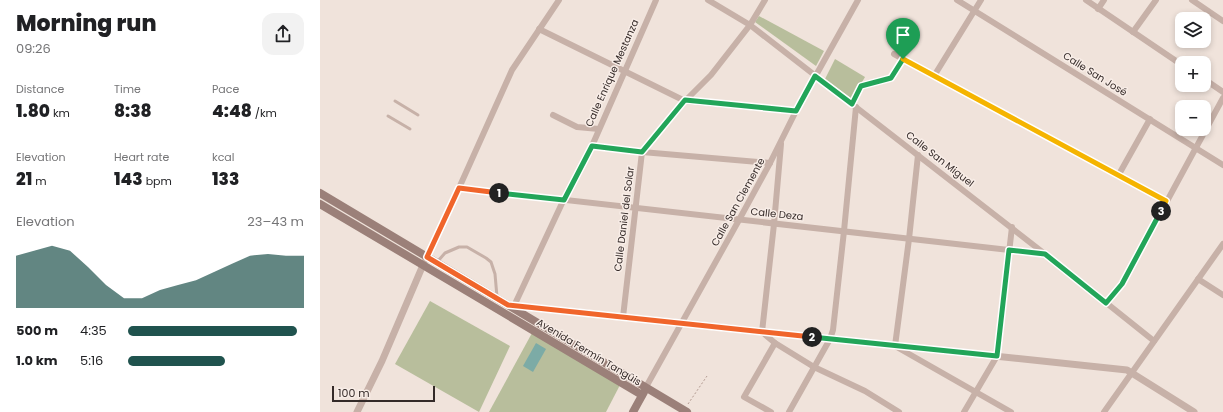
<!DOCTYPE html>
<html lang="en">
<head>
<meta charset="utf-8">
<style>
  :root { --surface:#fff; --page:#f2f2f2; --text:#202124; --muted:#757577; --accent:#20534e }
  body { margin:0; font-family:Poppins,sans-serif; background:var(--page); color:var(--text); height:100vh; display:flex; flex-direction:column; font-size:15px; white-space:nowrap }
  * { box-sizing:border-box; margin:0 }
  p { font-size:13px; color:var(--muted) }
  .icon { flex:none; width:22px; height:22px; fill:none; stroke:currentColor; stroke-width:2; stroke-linecap:round; stroke-linejoin:round }
  .map { position:relative; flex:1; overflow:hidden }
  .drawer { display:flex; flex-direction:column; background:var(--surface); width:320px }
  .drawer>* { flex:none }
  .buttons { position:absolute; left:855px; top:12px; display:grid; gap:8px }
  .buttons a { display:grid; place-items:center; width:36px; height:36px; border-radius:8px; background:var(--surface); box-shadow:0 2px 6px #0003; font-size:20px }
  .scale { position:absolute; left:12px; bottom:10px; width:103px; box-sizing:border-box; padding-left:4px; border:2px solid #342a28; border-top:0; font-size:11px; line-height:14px; white-space:nowrap; color:#342a28; -webkit-text-stroke:3px #f8ede7; paint-order:stroke }
  .pin { position:absolute; display:grid; place-items:center; width:34px; height:34px; color:#fff; margin:-41px -17px; border-radius:50% 50% 50% 0; rotate:-45deg; box-shadow:0 0 4px #0007 }
  .pin .icon { rotate:45deg }
  .km { position:absolute; width:20px; height:20px; margin:-10px; border-radius:50%; background:#222; color:#fff; font-size:11px; line-height:20px; text-align:center }
  .round { display:grid; place-items:center; flex:none; width:42px; height:42px; border-radius:12px; background:var(--page) }
  .headline { display:flex; align-items:center; justify-content:space-between; height:68px; padding:0 16px }
  h1 { font-size:22px; font-weight:800; line-height:30px }
  .metrics { display:grid; grid-template-columns:repeat(3,1fr); gap:6px; height:68px; padding:4px 16px }
  .metrics div { display:grid; align-content:center }
  .metrics b { font-size:17px; font-weight:800 }
  .metrics small { font-size:11px; font-weight:400 }
  .metrics p { font-size:11px }
  .chart { height:112px; padding:8px 16px }
  .chart p { display:flex; justify-content:space-between }
  .chart svg { width:100%; height:72px; margin-top:4px; fill:var(--accent); opacity:.7 }
  ul { padding:0 16px; list-style:none; font-size:13px }
  li { display:grid; grid-template-columns:64px 48px 1fr; align-items:center; height:30px }
  li i { height:10px; border-radius:5px; background:var(--accent) }
  main { display:flex; flex:1; min-height:0 }
  .map>svg:first-child { display:block }
  .green { fill:#b8be9c }
  .water { fill:#7caba6 }
  .lines { fill:none; stroke-linecap:round; stroke-linejoin:round }
  .path { stroke:#b39b92; stroke-width:1; stroke-dasharray:2 2; stroke-linecap:butt }
  .service { stroke:#c7b1a8; stroke-width:3 }
  .minor { stroke:#c7b1a8; stroke-width:6 }
  .tertiary { stroke:#c7b1a8; stroke-width:7 }
  .secondary { stroke:#9b8079; stroke-width:8 }
  .split-1-casing { stroke:#fff; stroke-width:8 }
  .split-2-casing { stroke:#fff; stroke-width:8 }
  .split-3-casing { stroke:#fff; stroke-width:8 }
  .split-4-casing { stroke:#fff; stroke-width:8 }
  .split-1 { stroke:#22a559; stroke-width:5 }
  .split-2 { stroke:#f0652b; stroke-width:5 }
  .split-3 { stroke:#22a559; stroke-width:5 }
  .split-4 { stroke:#f5b400; stroke-width:5 }
  .labels { text-anchor:middle; dominant-baseline:central; stroke-width:3; stroke-linejoin:round; paint-order:stroke }
  .street-label { font-size:10px; fill:#342a28; stroke:#f8ede7 }
</style>
</head>
<body>
<main>
<section class="drawer">
<div class="headline"><div><h1>Morning run</h1><p>09:26</p></div><a class="round"><svg class="icon" aria-label="share" viewBox="0 0 24 24"><path d="M12 15V3M7 8l5-5 5 5M5 13v7h14v-7"/></svg></a></div>
<div class="metrics">
<div><p>Distance</p><b>1.80<small> km</small></b></div>
<div><p>Time</p><b>8:38</b></div>
<div><p>Pace</p><b>4:48<small> /km</small></b></div>
</div>
<div class="metrics">
<div><p>Elevation</p><b>21<small> m</small></b></div>
<div><p>Heart rate</p><b>143<small> bpm</small></b></div>
<div><p>kcal</p><b>133</b></div>
</div>
<div class="chart"><p><span>Elevation</span>23–43 m</p>
<svg viewBox="0 0 160 44" preserveAspectRatio="none"><path d="M0 44V12L10 9L20 6L30 9L40 19L50 30L60 38L70 38L80 33L90 30L100 27L110 22L120 17L130 12L140 11L150 12L160 12V44z"/></svg>
</div>
<ul>
<li><b>500 m</b>4:35<i style="width:96%"></i></li>
<li><b>1.0 km</b>5:16<i style="width:55%"></i></li>
</ul>
</section>
<div class="map">
<svg width="903" height="412" viewBox="0 0 903 412">
  <rect width="100%" height="100%" fill="#f0e3db"/>
  <!-- green -->
  <g class="green">
    <polygon points="439,16 504,51 496,66 435,22"/>
    <polygon points="515,59 545,77 532,99 505,79"/>
    <polygon points="110,301 190,346 159,412 75,364"/>
    <polygon points="212,333 300,385 286,412 169,412"/>
  </g>
  <!-- water -->
  <polygon class="water" points="216,343 226,349 213,372 203,366"/>
  <g class="lines">
    <!-- path -->
    <polyline class="path" points="368,404 387,376"/>
    <!-- service -->
    <g class="service">
      <polyline points="75,101 98,115"/>
      <polyline points="68,116 90,129"/>
      <polyline points="118,261 125,253 139,247 147,247 166,258 171,262 175,274 177,297"/>
    </g>
    <!-- minor -->
    <g class="minor">
      <polyline points="388,0 430,25 725,254 834,341"/>
      <polyline points="637,0 903,165"/>
      <polyline points="766,0 862,65"/>
      <polyline points="872,0 903,21"/>
      <polyline points="778,9 784,0"/>
      <polyline points="219,29 365,101 476,111"/>
      <polyline points="813,32 836,0"/>
      <polyline points="574,54 846,201"/>
      <polyline points="614,76 661,0"/>
      <polyline points="884,79 903,92"/>
      <polyline points="532,104 541,86 571,78 583,59"/>
      <polyline points="233,115 257,127 279,129"/>
      <polyline points="461,144 454,224 442,332 455,343 494,367 545,391 579,412"/>
      <polyline points="272,146 322,152 450,163"/>
      <polyline points="598,155 589,239 575,346 691,412"/>
      <polyline points="798,176 830,119"/>
      <polyline points="139,188 725,254"/>
      <polyline points="103,265 139,188 192,70 239,0"/>
      <polyline points="878,279 903,295"/>
      <polyline points="786,303 802,284 903,98"/>
      <polyline points="194,306 244,199 272,146 336,0"/>
      <polyline points="303,317 322,152 365,101 391,75 430,25 445,0"/>
      <polyline points="326,387 419,220 450,163 476,111 538,0"/>
      <polyline points="451,412 424,397 455,343"/>
      <polyline points="469,412 510,339 513,330 524,231 536,107"/>
      <polyline points="644,412 677,356 692,227"/>
      <polyline points="784,412 903,244"/>
    </g>
    <!-- tertiary -->
    <g class="tertiary">
      <polyline points="188,305 807,370 874,412"/>
      <polyline points="37,412 62,361 103,265"/>
    </g>
    <!-- secondary -->
    <g class="secondary">
      <polyline points="0,193 367,412"/>
      <polyline points="0,204 322,395"/>
      <polyline points="313,412 324,392"/>
    </g>
  </g>
  <g class="lines">
    <defs>
      <polyline id="split-1" points="179,193 244,200 272,146 322,152 365,100 476,111 495,76 532,104 541,86 571,78 583,59"/>
      <polyline id="split-2" points="179,193 139,188 107,257 188,305 492,337"/>
      <polyline id="split-3" points="492,337 677,356 689,250 725,254 786,303 802,284 841,211"/>
      <polyline id="split-4" points="583,59 846,201 841,211"/>
    </defs>
    <!-- split-1 casing -->
    <use href="#split-1" class="split-1-casing"/>
    <!-- split-2 casing -->
    <use href="#split-2" class="split-2-casing"/>
    <!-- split-3 casing -->
    <use href="#split-3" class="split-3-casing"/>
    <!-- split-4 casing -->
    <use href="#split-4" class="split-4-casing"/>
    <!-- split-1 -->
    <use href="#split-1" class="split-1"/>
    <!-- split-2 -->
    <use href="#split-2" class="split-2"/>
    <!-- split-3 -->
    <use href="#split-3" class="split-3"/>
    <!-- split-4 -->
    <use href="#split-4" class="split-4"/>
  </g>
  <g class="labels">
    <!-- street labels -->
    <g class="street-label">
      <text transform="translate(292 73) rotate(-66)">Calle Enrique Mestanza</text>
      <text transform="translate(775 74) rotate(32)">Calle San José</text>
      <text transform="translate(620 159) rotate(38)">Calle San Miguel</text>
      <text transform="translate(418 202) rotate(-61)">Calle San Clemente</text>
      <text transform="translate(457 214) rotate(6)">Calle Deza</text>
      <text transform="translate(304 219) rotate(-83)">Calle Daniel del Solar</text>
      <text transform="translate(269 352) rotate(31)">Avenida Fermín Tangüis</text>
    </g>
  </g>
</svg>
<div class="buttons">
<a><svg class="icon" aria-label="layers" viewBox="0 0 24 24"><path d="M12 4l9 5-9 5-9-5zM3 14l9 5 9-5"/></svg></a>
<a>+</a>
<a>−</a>
</div>
<div class="scale">100 m</div>
<div class="pin" style="left:583px;top:59px;background:#1e9e55"><svg class="icon" aria-label="arrive" viewBox="0 0 24 24"><path d="M6 21V4h12l-3 4 3 4H6"/></svg></div>
<b class="km" style="left:179px;top:193px">1</b>
<b class="km" style="left:492px;top:337px">2</b>
<b class="km" style="left:841px;top:211px">3</b>
</div>
</main>
</body>
</html>
